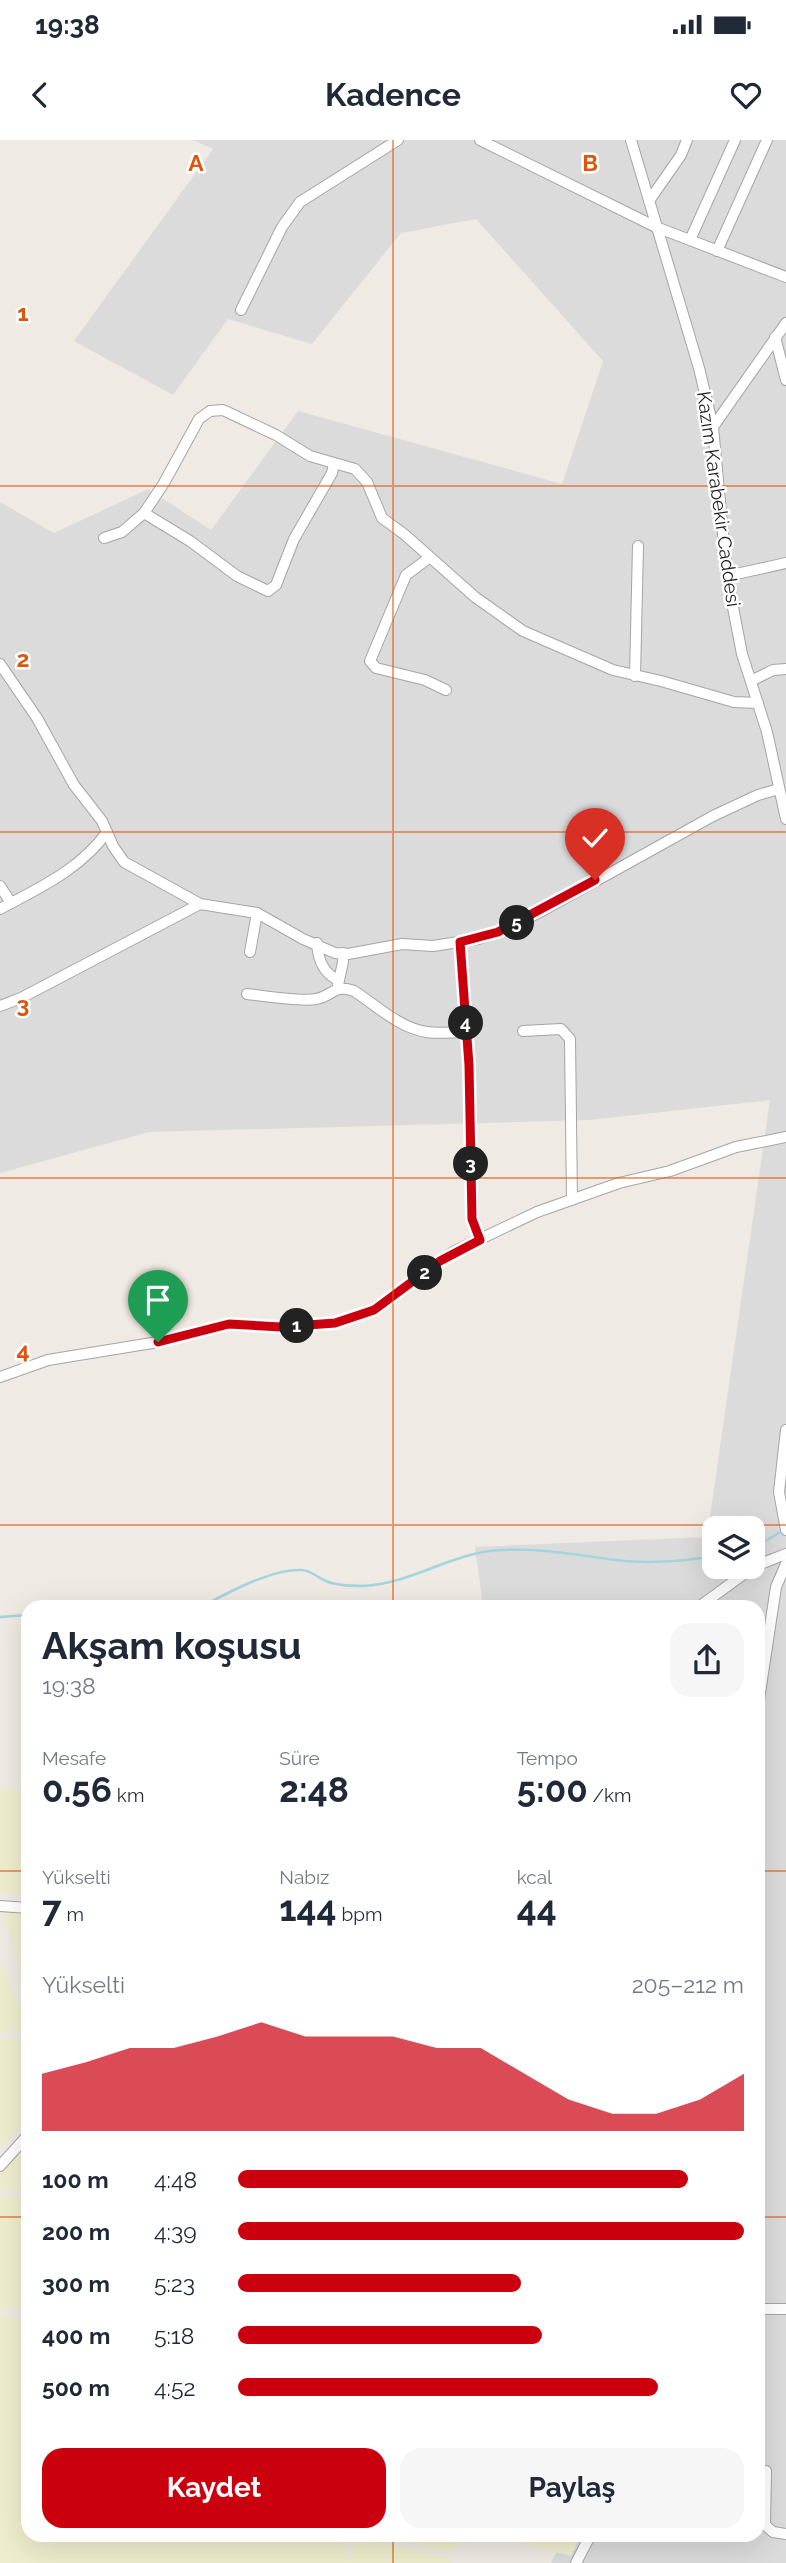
<!DOCTYPE html>
<html lang="tr">
<head>
<meta charset="utf-8">
<style>
  :root { --surface:#fff; --page:#f6f6f7; --text:#1f2937; --muted:#747a83; --accent:#cb000f }
  body { margin:0; font-family:Raleway,sans-serif; background:var(--page); color:var(--text); height:100vh; display:flex; flex-direction:column; font-size:26px; white-space:nowrap }
  * { box-sizing:border-box; margin:0 }
  p { font-size:23px; color:var(--muted) }
  .icon { flex:none; width:38px; height:38px; fill:none; stroke:currentColor; stroke-width:2; stroke-linecap:round; stroke-linejoin:round }
  .map { position:relative; flex:1; overflow:hidden }
  .sheet { position:absolute; left:21px; top:1460px; width:744px; height:942px; display:flex; flex-direction:column; background:var(--surface); border-radius:21px; box-shadow:0 7px 28px #0002 }
  .sheet>* { flex:none }
  .buttons { position:absolute; left:702px; top:1376px; display:grid; gap:14px }
  .buttons a { display:grid; place-items:center; width:63px; height:63px; border-radius:14px; background:var(--surface); box-shadow:0 7px 28px #0002; font-size:35px }
  .pin { position:absolute; display:grid; place-items:center; width:60px; height:60px; color:#fff; margin:-72px -30px; border-radius:50% 50% 50% 0; rotate:-45deg; box-shadow:0 0 7px #0007 }
  .pin .icon { rotate:45deg }
  .km { position:absolute; width:35px; height:35px; margin:-18px; border-radius:50%; background:#222; color:#fff; font-size:19px; line-height:35px; text-align:center }
  .round { display:grid; place-items:center; flex:none; width:74px; height:74px; border-radius:21px; background:var(--page) }
  .head { display:flex; align-items:center; justify-content:space-between; height:119px; padding:0 21px }
  h1 { font-size:38px; font-weight:700; line-height:52px }
  .metrics { display:grid; grid-template-columns:repeat(3,1fr); gap:10px; height:119px; padding:7px 21px }
  .metrics div { display:grid; align-content:center }
  .metrics b { font-size:35px; font-weight:700 }
  .metrics small { font-size:19px; font-weight:400 }
  .metrics p { font-size:19px }
  .chart { height:196px; padding:14px 21px }
  .chart p { display:flex; justify-content:space-between }
  .chart svg { width:100%; height:126px; margin-top:7px; fill:var(--accent); opacity:.7 }
  .primary-button { display:flex; gap:14px; margin-top:auto; padding:14px 21px }
  .primary-button a { flex:1; height:80px; border-radius:21px; background:var(--accent); color:#fff; font-size:28px; font-weight:700; line-height:80px; text-align:center }
  .primary-button a+a { background:var(--page); color:var(--text) }
  ul { padding:0 21px; list-style:none; font-size:23px }
  li { display:grid; grid-template-columns:112px 84px 1fr; align-items:center; height:52px }
  li i { height:18px; border-radius:9px; background:var(--accent) }
  .status { display:flex; justify-content:space-between; align-items:center; height:49px; padding:0 35px; background:var(--surface); direction:ltr }
  .status svg { height:19px; fill:currentColor }
  header { display:flex; justify-content:space-between; align-items:center; height:91px; padding:0 21px; background:var(--surface); font-size:32px; font-weight:700 }
  .map>svg:first-child { display:block }
  .residential { fill:#dcdbdb; fill-rule:evenodd }
  .farmland { fill:#eeeece }
  .lines { fill:none; stroke-linecap:round; stroke-linejoin:round }
  .stream { stroke:#a2d5de; stroke-width:2.5 }
  .minor-casing { stroke:#a5a5a5; stroke-width:12 }
  .minor { stroke:#fff; stroke-width:10 }
  .route-casing { stroke:#fff; stroke-width:14 }
  .route { stroke:#cb000f; stroke-width:9 }
  .grid { fill:none; stroke:#de560d; stroke-width:2; stroke-opacity:0.55 }
  .labels { text-anchor:middle; dominant-baseline:central; stroke-width:5; stroke-linejoin:round; paint-order:stroke }
  .street-label { font-size:19px; fill:#1e1e1e; stroke:#fff }
  .grid-label { font-size:23px; text-anchor:middle; font-weight:bold; fill:#de560d; stroke:#fff; stroke-width:5; stroke-linejoin:round; paint-order:stroke }
</style>
</head>
<body>
<div class="status"><b>19:38</b><svg viewBox="0 0 49 12"><path d="M0 12V9h3v3zM5 12V6h3v6zM10 12V3h3v9zM15 12V0h3v12zM26 1h20v11H26zM47 4h2v5h-2z"/></svg></div>
<header><svg class="icon" aria-label="back" viewBox="0 0 24 24"><path d="M15 5l-7 7 7 7"/></svg>Kadence<svg class="icon" aria-label="heart" viewBox="0 0 24 24"><path d="M12 20l-8-8c-3-5 5-10 8-4 3-6 11-1 8 4z"/></svg></header>
<div class="map">
<svg width="786" height="2423" viewBox="0 0 786 2423">
  <rect width="100%" height="100%" fill="#efeae3"/>
  <!-- residential -->
  <path class="residential" d="M193,0H786V2423H551L566,2394H758V1466H483L475,1407L707,1397L770,960L589,980L149,992L0,1033V362L54,393L148,349L211,390L298,271L562,344L603,221L476,79L401,93L312,204L228,179L173,255L74,201L213,9ZM714,1388H752V1426H714Z"/>
  <!-- farmland -->
  <g class="farmland">
    <polygon points="0,1648 28,1652 28,1754 10,1754 0,1751"/>
    <polygon points="3,1772 28,1772 28,1850"/>
    <polygon points="0,1823 28,1883 28,1890 0,1892"/>
    <polygon points="28,1897 28,1978 0,2007 0,1899"/>
    <polygon points="28,2004 28,2049 0,2050 0,2034"/>
    <polygon points="28,2055 28,2166 0,2171 0,2056"/>
    <polygon points="10,2175 28,2185 28,2394 347,2394 349,2423 0,2423 0,2177"/>
    <polygon points="367,2394 468,2394 467,2398 449,2412"/>
    <polygon points="488,2394 581,2394 571,2416"/>
    <polygon points="355,2396 451,2418 450,2423 350,2423"/>
  </g>
  <g class="lines">
    <!-- stream -->
    <g class="stream">
      <polyline points="752,1409 782,1391"/>
      <path d="M203,1466C227,1453 273,1428 302,1430C310,1430 318,1438 326,1441C335,1445 352,1446 363,1446C412,1444 452,1412 501,1410C537,1408 572,1414 608,1419C642,1424 679,1422 714,1416"/>
      <polyline points="0,1477 28,1475"/>
    </g>
    <defs>
      <g id="minor">
        <polyline points="480,0 656,87 786,137"/>
        <polyline points="631,0 699,228 713,287 727,436 742,514 767,592 786,679"/>
        <polyline points="649,61 681,15 687,0"/>
        <polyline points="690,100 735,0"/>
        <polyline points="717,111 767,0"/>
        <polyline points="241,170 282,87 300,62 398,0"/>
        <polyline points="775,197 786,240"/>
        <polyline points="713,287 786,183"/>
        <polyline points="144,373 190,401 237,436 268,451 276,445 294,399 332,333 334,324"/>
        <polyline points="104,398 122,392 144,373 164,343 199,279 210,271 223,270 276,295 310,316 355,329 367,342 382,378 404,394 475,457 523,491 613,530 661,541 734,562 758,563"/>
        <polyline points="429,418 406,435 370,521 376,528 425,540 446,550"/>
        <polyline points="727,436 786,423"/>
        <polyline points="0,524 37,578 74,645 102,681 113,706 124,722 200,764 257,773 303,799 335,813 348,814 402,804 433,806 478,799 498,792 540,772 713,676 758,655 779,649"/>
        <polyline points="635,536 638,406"/>
        <polyline points="751,541 773,530 786,529"/>
        <polyline points="0,746 11,763"/>
        <path d="M0,769C39,748 81,729 107,692"/>
        <polyline points="460,802 469,925 473,1079 480,1100"/>
        <path d="M317,803C318,820 323,833 338,840"/>
        <polyline points="250,812 257,773"/>
        <polyline points="338,845 343,822 343,813"/>
        <path d="M247,854C265,856 301,862 316,859C333,856 333,844 354,851C376,865 399,888 427,892C439,894 453,892 466,892"/>
        <polyline points="0,866 21,858 200,764"/>
        <polyline points="523,891 561,889 570,899 572,1060"/>
        <polyline points="0,1237 48,1220 158,1202 229,1184 281,1187 335,1183 374,1170 453,1112 537,1072 619,1043 670,1031 736,1007 786,997"/>
        <polyline points="786,1290 779,1352 786,1390"/>
        <polyline points="700,1466 755,1426 786,1414"/>
        <polyline points="758,1566 776,1447 786,1424"/>
        <polyline points="0,1766 28,1768"/>
        <polyline points="0,2026 28,1995"/>
        <polyline points="758,2169 786,2169"/>
        <polyline points="766,2331 765,2385 773,2392 786,2394"/>
        <polyline points="576,2423 591,2394"/>
      </g>
    </defs>
    <!-- minor casing -->
    <use href="#minor" class="minor-casing"/>
    <!-- minor -->
    <use href="#minor" class="minor"/>
  </g>
  <g class="lines">
    <defs>
      <polyline id="route" points="158,1202 229,1184 281,1187 335,1183 374,1170 440,1121 480,1100 472,1079 469,925 460,802 498,792 595,740"/>
    </defs>
    <!-- route casing -->
    <use href="#route" class="route-casing"/>
    <!-- route -->
    <use href="#route" class="route"/>
  </g>
  <!-- grid -->
  <path class="grid" d="M393,0V1466M0,346H786M0,692H786M0,1038H786M0,1385H786M0,1731H28M758,1731H786M0,2077H28M758,2077H786M393,2394V2423"/>
  <g class="labels">
    <!-- street labels -->
    <g class="street-label">
      <text transform="translate(719 359) rotate(82)">Kazım Karabekir Caddesi</text>
    </g>
  </g>
  <g class="grid-label">
    <text x="196" y="31">A</text>
    <text x="590" y="31">B</text>
    <text x="23" y="181">1</text>
    <text x="23" y="527">2</text>
    <text x="23" y="873">3</text>
    <text x="23" y="1219">4</text>
  </g>
</svg>
<div class="buttons">
<a><svg class="icon" aria-label="layers" viewBox="0 0 24 24"><path d="M12 4l9 5-9 5-9-5zM3 14l9 5 9-5"/></svg></a>
</div>
<div class="pin" style="left:158px;top:1202px;background:#1e9e55"><svg class="icon" aria-label="arrive" viewBox="0 0 24 24"><path d="M6 21V4h12l-3 4 3 4H6"/></svg></div>
<div class="pin" style="left:595px;top:740px;background:#d93025"><svg class="icon" aria-label="check" viewBox="0 0 24 24"><path d="M5 12l5 5 9-10"/></svg></div>
<b class="km" style="left:297px;top:1186px">1</b>
<b class="km" style="left:425px;top:1133px">2</b>
<b class="km" style="left:471px;top:1024px">3</b>
<b class="km" style="left:466px;top:883px">4</b>
<b class="km" style="left:517px;top:783px">5</b>
<section class="sheet">
<div class="head"><div><h1>Akşam koşusu</h1><p>19:38</p></div><a class="round"><svg class="icon" aria-label="share" viewBox="0 0 24 24"><path d="M12 15V3M7 8l5-5 5 5M5 13v7h14v-7"/></svg></a></div>
<div class="metrics">
<div><p>Mesafe</p><b>0.56<small> km</small></b></div>
<div><p>Süre</p><b>2:48</b></div>
<div><p>Tempo</p><b>5:00<small> /km</small></b></div>
</div>
<div class="metrics">
<div><p>Yükselti</p><b>7<small> m</small></b></div>
<div><p>Nabız</p><b>144<small> bpm</small></b></div>
<div><p>kcal</p><b>44</b></div>
</div>
<div class="chart"><p><span>Yükselti</span>205–212 m</p>
<svg viewBox="0 0 160 44" preserveAspectRatio="none"><path d="M0 44V24L10 20L20 15L30 15L40 11L50 6L60 11L70 11L80 11L90 15L100 15L110 24L120 33L130 38L140 38L150 33L160 24V44z"/></svg>
</div>
<ul>
<li><b>100 m</b>4:48<i style="width:89%"></i></li>
<li><b>200 m</b>4:39<i style="width:100%"></i></li>
<li><b>300 m</b>5:23<i style="width:56%"></i></li>
<li><b>400 m</b>5:18<i style="width:60%"></i></li>
<li><b>500 m</b>4:52<i style="width:83%"></i></li>
</ul>
<div class="primary-button"><a>Kaydet</a><a>Paylaş</a></div>
</section>
</div>
</body>
</html>
